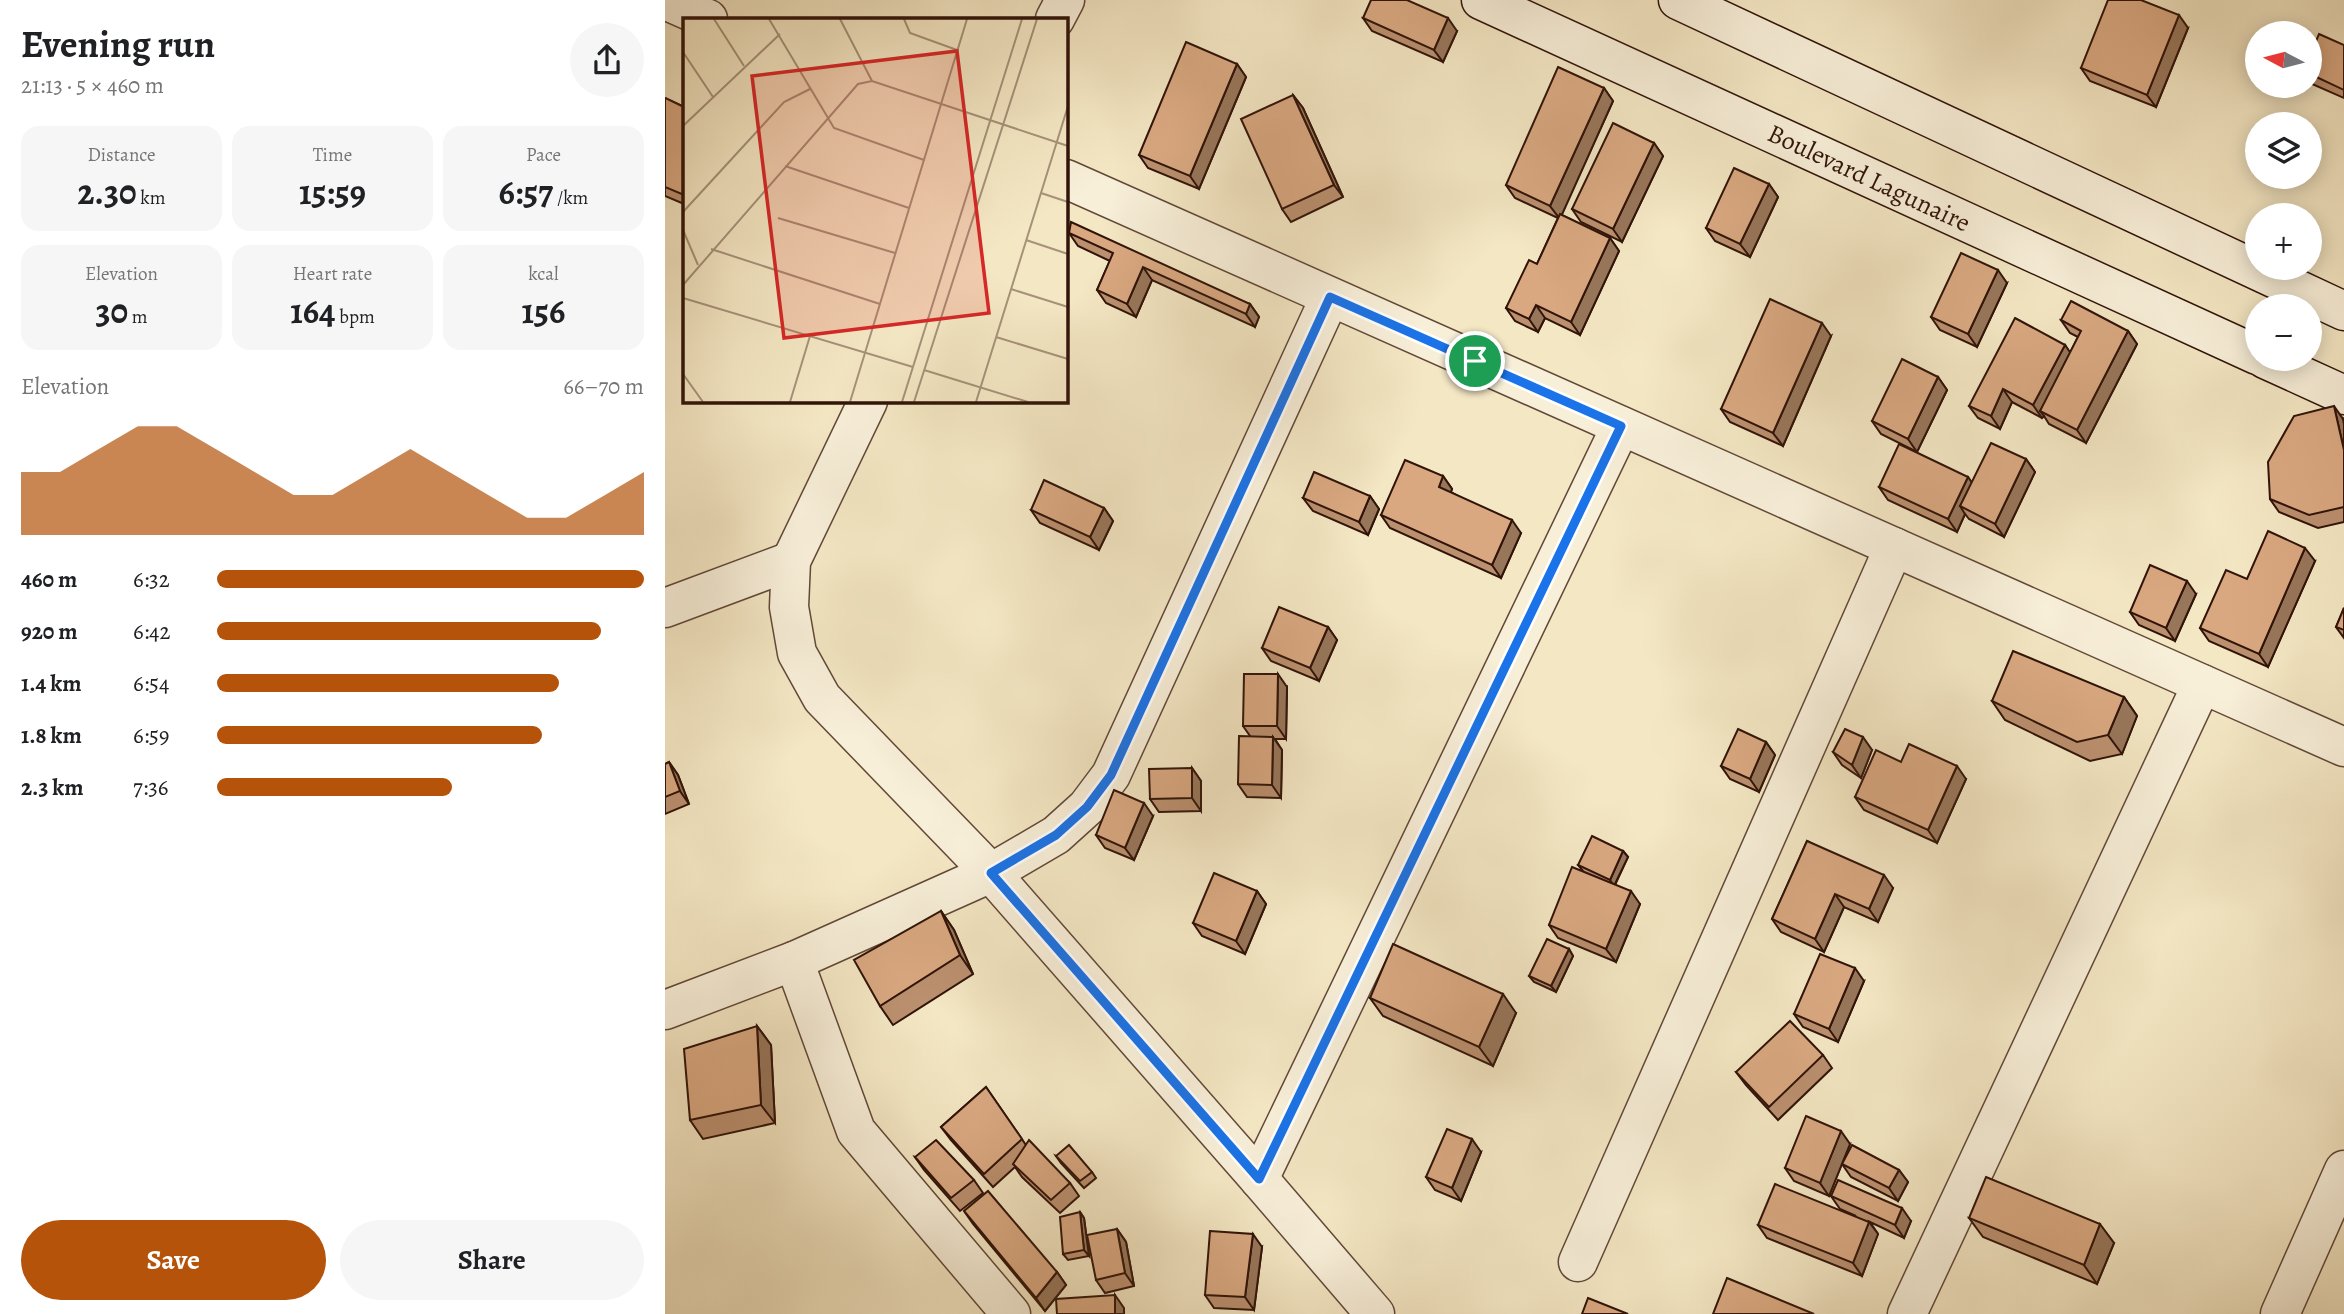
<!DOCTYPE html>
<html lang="en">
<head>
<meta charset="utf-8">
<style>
  :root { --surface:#fff; --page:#f6f6f6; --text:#202124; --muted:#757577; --accent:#b45309 }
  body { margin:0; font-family:Alegreya,serif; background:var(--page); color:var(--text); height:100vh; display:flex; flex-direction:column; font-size:26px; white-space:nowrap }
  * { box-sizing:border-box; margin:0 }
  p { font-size:23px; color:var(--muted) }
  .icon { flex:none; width:38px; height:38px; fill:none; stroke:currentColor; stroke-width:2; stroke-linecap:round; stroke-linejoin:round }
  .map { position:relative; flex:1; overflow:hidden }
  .details { display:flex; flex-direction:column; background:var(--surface); width:665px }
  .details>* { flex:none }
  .needle { width:46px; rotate:277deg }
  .buttons { position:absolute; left:1580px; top:21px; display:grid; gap:14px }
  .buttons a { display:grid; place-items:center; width:77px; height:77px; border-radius:50%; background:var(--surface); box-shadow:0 4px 18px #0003; font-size:35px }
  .pin { position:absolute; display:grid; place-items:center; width:60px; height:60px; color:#fff; margin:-30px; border:4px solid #fff; border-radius:50%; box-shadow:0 2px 7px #0007 }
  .round { display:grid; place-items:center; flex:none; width:74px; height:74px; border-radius:37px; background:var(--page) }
  .summary { display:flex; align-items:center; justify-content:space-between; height:119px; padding:0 21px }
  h1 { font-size:38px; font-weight:600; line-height:52px }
  .metrics { display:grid; grid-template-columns:repeat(3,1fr); gap:10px; height:119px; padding:7px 21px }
  .metrics div { display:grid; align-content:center; border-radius:18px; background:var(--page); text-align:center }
  .metrics b { font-size:35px; font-weight:600 }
  .metrics small { font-size:19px; font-weight:400 }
  .metrics p { font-size:19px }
  .chart { height:196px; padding:14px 21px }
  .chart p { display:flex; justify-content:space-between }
  .chart svg { width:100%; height:126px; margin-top:7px; fill:var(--accent); opacity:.7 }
  .primary-button { display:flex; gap:14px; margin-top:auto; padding:14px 21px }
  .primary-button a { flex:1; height:80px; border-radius:42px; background:var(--accent); color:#fff; font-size:28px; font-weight:600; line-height:80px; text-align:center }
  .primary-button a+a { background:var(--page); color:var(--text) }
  ul { padding:0 21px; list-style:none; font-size:23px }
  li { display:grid; grid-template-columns:112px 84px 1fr; align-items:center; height:52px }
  li i { height:18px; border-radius:9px; background:var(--accent) }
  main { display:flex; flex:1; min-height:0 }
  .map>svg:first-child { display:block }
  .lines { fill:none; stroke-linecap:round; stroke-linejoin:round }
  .minor-casing { stroke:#614838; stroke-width:41 }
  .tertiary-casing { stroke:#614838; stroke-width:41 }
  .secondary-casing { stroke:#301309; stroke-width:41 }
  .minor { stroke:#f8efd9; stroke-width:38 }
  .tertiary { stroke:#f8efd9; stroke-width:38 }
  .secondary { stroke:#f8efd9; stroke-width:38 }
  .wall { fill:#bb906f; stroke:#301309; stroke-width:2 }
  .shaded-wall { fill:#98765a; stroke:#301309; stroke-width:2 }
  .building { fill:#d9a881; stroke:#301309; stroke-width:2 }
  .route-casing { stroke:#fff; stroke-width:14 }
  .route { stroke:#1a73e8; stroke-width:9 }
  .labels { text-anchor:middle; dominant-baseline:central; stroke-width:5; stroke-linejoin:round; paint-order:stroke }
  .street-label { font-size:26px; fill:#301309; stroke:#f8efd9 }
  .inset-road { fill:none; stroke:#a69279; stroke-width:2 }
  .view { fill:#d62828; fill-opacity:0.15; stroke:#d62828; stroke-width:3.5 }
  .inset-edge { fill:none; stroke:#301309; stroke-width:3.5 }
</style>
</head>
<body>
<main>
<section class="details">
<div class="summary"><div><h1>Evening run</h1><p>21:13 · 5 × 460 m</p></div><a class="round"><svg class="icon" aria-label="share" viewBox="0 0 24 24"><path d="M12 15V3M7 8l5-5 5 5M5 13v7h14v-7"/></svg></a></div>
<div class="metrics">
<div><p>Distance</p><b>2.30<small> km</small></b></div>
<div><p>Time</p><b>15:59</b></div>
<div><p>Pace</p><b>6:57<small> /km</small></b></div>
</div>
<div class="metrics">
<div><p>Elevation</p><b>30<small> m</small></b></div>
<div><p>Heart rate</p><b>164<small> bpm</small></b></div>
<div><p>kcal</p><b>156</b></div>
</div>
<div class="chart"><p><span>Elevation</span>66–70 m</p>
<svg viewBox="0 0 160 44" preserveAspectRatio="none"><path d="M0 44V22L10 22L20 14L30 6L40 6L50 14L60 22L70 30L80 30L90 22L100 14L110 22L120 30L130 38L140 38L150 30L160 22V44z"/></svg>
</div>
<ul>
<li><b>460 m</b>6:32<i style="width:100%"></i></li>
<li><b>920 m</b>6:42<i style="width:90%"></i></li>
<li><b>1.4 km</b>6:54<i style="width:80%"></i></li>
<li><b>1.8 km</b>6:59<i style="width:76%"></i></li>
<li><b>2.3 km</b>7:36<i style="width:55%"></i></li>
</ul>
<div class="primary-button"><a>Save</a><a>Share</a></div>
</section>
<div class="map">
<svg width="1679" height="1314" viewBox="0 0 1679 1314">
  <rect width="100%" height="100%" fill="#f4e7c4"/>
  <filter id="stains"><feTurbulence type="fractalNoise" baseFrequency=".00286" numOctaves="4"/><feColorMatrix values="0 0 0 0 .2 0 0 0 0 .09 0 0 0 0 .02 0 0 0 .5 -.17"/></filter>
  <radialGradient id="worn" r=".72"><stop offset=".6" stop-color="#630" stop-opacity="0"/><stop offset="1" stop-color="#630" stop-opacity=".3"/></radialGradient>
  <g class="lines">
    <defs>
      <g id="minor">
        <polyline points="0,0 43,19"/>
        <polyline points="401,179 1679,747"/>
        <polyline points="0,608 126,561"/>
        <polyline points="129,961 191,1131 346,1314"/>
        <polyline points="0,1010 129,961 326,873 391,835 422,807 446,775 665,297"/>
        <polyline points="594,1179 956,426"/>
        <polyline points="913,1262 1229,547"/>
        <polyline points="1242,1314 1537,684"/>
        <polyline points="1615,1314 1679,1170"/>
      </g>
      <g id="tertiary">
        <polyline points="390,19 400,0"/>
        <polyline points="203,401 126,561 124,607 132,653 157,698 326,873 594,1179 710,1314"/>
      </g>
      <g id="secondary">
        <polyline points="816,0 1592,355"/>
        <polyline points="1013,0 1679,311"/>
        <polyline points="1600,359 1679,395"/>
      </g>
    </defs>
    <!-- minor casing -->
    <use href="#minor" class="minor-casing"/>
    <!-- tertiary casing -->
    <use href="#tertiary" class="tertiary-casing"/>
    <!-- secondary casing -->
    <use href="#secondary" class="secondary-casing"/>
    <!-- minor -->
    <use href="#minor" class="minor"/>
    <!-- tertiary -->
    <use href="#tertiary" class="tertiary"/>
    <!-- secondary -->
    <use href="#secondary" class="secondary"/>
  </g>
  <!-- wall -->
  <g class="wall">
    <polygon points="698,18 792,31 778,62 707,31"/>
    <polygon points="1523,28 1491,107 1425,81 1416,68"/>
    <polygon points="1679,45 1679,98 1647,84 1645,81 1645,55"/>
    <polygon points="572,64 581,77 534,189 483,168 474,155"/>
    <polygon points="939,88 948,101 896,215 945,238 954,251 915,335 880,318 873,332 850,321 841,308 872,264 893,218 850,198 841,185"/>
    <polygon points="628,95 638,108 678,197 626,222 617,209"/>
    <polygon points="0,98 19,107 19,204 0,196"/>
    <polygon points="989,143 998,156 957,242 916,222 907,209"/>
    <polygon points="1104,184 1113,197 1085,257 1050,241 1041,228"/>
    <polygon points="404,233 585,304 594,317 590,327 487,280 471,317 441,303 432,290 445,261 413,246"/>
    <polygon points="1342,283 1312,347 1275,330 1266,317"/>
    <polygon points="1396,320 1463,331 1472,344 1421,443 1384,424 1379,416 1377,418 1347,402 1335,429 1313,418 1304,406 1400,345 1405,353 1413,337 1405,333"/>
    <polygon points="1166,336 1118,446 1065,422 1056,409"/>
    <polygon points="1273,377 1282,390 1252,452 1216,434 1207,421"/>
    <polygon points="1678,419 1679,424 1679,522 1653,528 1614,512 1605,499"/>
    <polygon points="1361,459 1370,472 1339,537 1304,519 1300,514 1292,532 1223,500 1214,487 1303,477 1307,483"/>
    <polygon points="778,476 787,489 786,492 856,533 836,578 725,528 716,515"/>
    <polygon points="705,496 714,509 703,535 648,511 638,498"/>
    <polygon points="439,508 448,521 434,550 375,523 366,510"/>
    <polygon points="1650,561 1603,667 1544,641 1535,628 1582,579"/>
    <polygon points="1531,594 1510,641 1474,625 1465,612"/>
    <polygon points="1679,608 1679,638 1671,627"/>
    <polygon points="663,627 672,640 654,681 606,661 597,648"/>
    <polygon points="622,687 621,739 610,739 617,750 616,798 582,797 573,784 585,736 578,726"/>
    <polygon points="1459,697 1472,716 1457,754 1425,761 1340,720 1327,701"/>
    <polygon points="1101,742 1110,755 1094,792 1065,779 1056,766"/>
    <polygon points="1207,750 1196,778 1177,765 1168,752"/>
    <polygon points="4,762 13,775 24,804 0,814 0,764"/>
    <polygon points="1236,762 1301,779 1272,843 1199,810 1190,797"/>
    <polygon points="527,768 536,781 536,811 494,812 485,799"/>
    <polygon points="488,816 469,860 440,848 431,835"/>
    <polygon points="1142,841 1228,888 1213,922 1179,907 1159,952 1116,932 1107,919"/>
    <polygon points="958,851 963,857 950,885 975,904 951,962 893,938 884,925 918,871 913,865"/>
    <polygon points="592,891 601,904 580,954 537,936 528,923"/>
    <polygon points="276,911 289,930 308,974 228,1025 215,1006"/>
    <polygon points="904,949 908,956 891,992 869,982 864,976"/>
    <polygon points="1199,981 1173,1042 1138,1027 1129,1014"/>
    <polygon points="705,998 851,1013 828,1066 718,1016"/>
    <polygon points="92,1026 106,1045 110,1123 38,1139 25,1120"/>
    <polygon points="1158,1055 1167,1068 1113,1120 1081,1085 1071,1072"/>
    <polygon points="321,1087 361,1145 405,1183 414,1196 395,1213 357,1177 350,1167 328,1187 286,1140 276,1127"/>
    <polygon points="1185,1144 1164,1196 1129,1181 1120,1168"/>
    <polygon points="816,1152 796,1201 770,1190 761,1177"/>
    <polygon points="391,1156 427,1172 431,1178 419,1188 396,1163"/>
    <polygon points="250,1157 309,1180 318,1193 295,1211 259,1170"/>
    <polygon points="1177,1164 1234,1170 1243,1182 1233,1201 1186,1177"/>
    <polygon points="1166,1196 1246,1221 1239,1238 1205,1222 1213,1234 1197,1276 1102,1238 1093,1225 1191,1216 1175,1209"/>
    <polygon points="299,1211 392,1272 401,1285 380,1311 308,1224"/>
    <polygon points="415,1212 419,1218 424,1256 403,1260 398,1254"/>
    <polygon points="1304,1218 1449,1243 1432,1284 1318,1237"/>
    <polygon points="452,1229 461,1242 469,1286 440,1293 431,1280"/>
    <polygon points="597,1247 589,1310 549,1308 540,1295"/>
  </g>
  <!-- shaded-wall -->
  <g class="shaded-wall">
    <polygon points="1514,15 1523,28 1491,107 1482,95"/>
    <polygon points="783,18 792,31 778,62 769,50"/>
    <polygon points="572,64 581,77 534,189 525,176"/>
    <polygon points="939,88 948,101 895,219 885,206"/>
    <polygon points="628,95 638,108 678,197 669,185"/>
    <polygon points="989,143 998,156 957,242 948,229"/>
    <polygon points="1104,184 1113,197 1085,257 1075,244"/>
    <polygon points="945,238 954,251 915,335 906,322"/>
    <polygon points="478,267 487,280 471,317 462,304"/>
    <polygon points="1333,270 1342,283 1312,347 1303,334"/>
    <polygon points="585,304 594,317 590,327 581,314"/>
    <polygon points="871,305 880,318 873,332 864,319"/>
    <polygon points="1157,323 1166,336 1118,446 1108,433"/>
    <polygon points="1463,331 1472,344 1421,443 1412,430"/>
    <polygon points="1400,345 1409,358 1375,411 1379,416 1377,418 1368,405"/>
    <polygon points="1273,377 1282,390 1252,452 1243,439"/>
    <polygon points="1338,389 1347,402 1335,429 1326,416"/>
    <polygon points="1669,406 1678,419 1679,424 1679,450"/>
    <polygon points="1361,459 1370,472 1339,537 1330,524"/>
    <polygon points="778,476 787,489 783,499 774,487"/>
    <polygon points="1303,477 1312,490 1295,506 1300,514 1292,532 1283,519"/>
    <polygon points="705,496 714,509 703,535 694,522"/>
    <polygon points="439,508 448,521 434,550 425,537"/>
    <polygon points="847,520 856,533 836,578 827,565"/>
    <polygon points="1640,548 1650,561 1603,667 1594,654"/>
    <polygon points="1522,581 1531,594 1510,641 1501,628"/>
    <polygon points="663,627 672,640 654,681 645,668"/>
    <polygon points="613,674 622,687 621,739 612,726"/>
    <polygon points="1459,697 1472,716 1457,754 1443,735"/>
    <polygon points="608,737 617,750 616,798 607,785"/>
    <polygon points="1198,737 1207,750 1196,778 1187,765"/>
    <polygon points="1101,742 1110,755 1094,792 1085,779"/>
    <polygon points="4,762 13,775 24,804 15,791"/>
    <polygon points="1292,766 1301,779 1272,843 1263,830"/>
    <polygon points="527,768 536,781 536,811 527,798"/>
    <polygon points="479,803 488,816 469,860 460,848"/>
    <polygon points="958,851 963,857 949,886 945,880"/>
    <polygon points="1219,875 1228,888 1213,922 1204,909"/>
    <polygon points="592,891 601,904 580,954 571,941"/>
    <polygon points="966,891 975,904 951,962 941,949"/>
    <polygon points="1170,894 1179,907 1159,952 1150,939"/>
    <polygon points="276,911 289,930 308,974 295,955"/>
    <polygon points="904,949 908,956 891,992 886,986"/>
    <polygon points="1190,968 1199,981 1173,1042 1164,1029"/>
    <polygon points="838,994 851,1013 828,1066 814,1047"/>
    <polygon points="92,1026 106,1045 110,1123 96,1105"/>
    <polygon points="1176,1131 1185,1144 1164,1196 1155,1183"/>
    <polygon points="807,1139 816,1152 796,1201 787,1188"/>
    <polygon points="1234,1170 1243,1182 1233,1201 1224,1188"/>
    <polygon points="1237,1208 1246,1221 1239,1238 1230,1225"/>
    <polygon points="415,1212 419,1218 424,1256 419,1250"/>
    <polygon points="1204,1222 1213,1234 1197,1276 1188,1263"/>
    <polygon points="1435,1224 1449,1243 1432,1284 1419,1265"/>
    <polygon points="452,1229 461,1242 469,1286 460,1273"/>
    <polygon points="588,1234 597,1247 589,1310 580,1297"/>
    <polygon points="392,1272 401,1285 380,1311 371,1298"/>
    <polygon points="450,1295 459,1308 459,1314 450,1314"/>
  </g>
  <!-- building -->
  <g class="building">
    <polygon points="706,0 742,0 783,18 769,50 698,18"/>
    <polygon points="1443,0 1476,0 1514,15 1482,95 1416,68"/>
    <polygon points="1654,34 1679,45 1679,90 1645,74 1645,55"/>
    <polygon points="521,42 572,64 525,176 474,155"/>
    <polygon points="893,67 939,88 885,206 841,185"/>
    <polygon points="628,95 669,185 617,209 576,119"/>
    <polygon points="0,98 19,107 19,195 0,187"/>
    <polygon points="948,123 989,143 948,229 907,209"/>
    <polygon points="1069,168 1104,184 1075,244 1041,228"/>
    <polygon points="895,214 945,238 906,322 871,305 864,319 841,308 864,260 872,264"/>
    <polygon points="406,222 585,304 581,314 478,267 462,304 432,290 448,253 404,233"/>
    <polygon points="1296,253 1333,270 1303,334 1266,317"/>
    <polygon points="1105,299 1157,323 1108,433 1056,409"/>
    <polygon points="1406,301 1463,331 1412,430 1375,411 1416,331 1396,320"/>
    <polygon points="1350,318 1400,345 1368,405 1338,389 1326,416 1304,406"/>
    <polygon points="1237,359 1273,377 1243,439 1207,421"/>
    <polygon points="1669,406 1679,450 1679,507 1644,515 1605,499 1603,462 1629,416"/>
    <polygon points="1326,443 1361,459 1330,524 1295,506"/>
    <polygon points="1234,444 1303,477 1283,519 1214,487"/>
    <polygon points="740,460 778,476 774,487 847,520 827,565 716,515"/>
    <polygon points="649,472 705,496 694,522 638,498"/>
    <polygon points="379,480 439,508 425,537 366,510"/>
    <polygon points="1603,531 1640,548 1594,654 1535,628 1561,570 1582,579"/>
    <polygon points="1485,565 1522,581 1501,628 1465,612"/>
    <polygon points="614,607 663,627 645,668 597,648"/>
    <polygon points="1679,608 1679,630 1671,627"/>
    <polygon points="1348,651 1459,697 1443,735 1412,742 1327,701"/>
    <polygon points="579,674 613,674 612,726 578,726"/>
    <polygon points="1073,729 1101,742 1085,779 1056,766"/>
    <polygon points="1180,729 1198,737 1187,765 1168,752"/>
    <polygon points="574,736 608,737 607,785 573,784"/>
    <polygon points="1244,744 1292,766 1263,830 1190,797 1211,750 1236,762"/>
    <polygon points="4,762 15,791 0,797 0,764"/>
    <polygon points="527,768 527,798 485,799 484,769"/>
    <polygon points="449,790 479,803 460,848 431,835"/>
    <polygon points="927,836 958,851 945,880 913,865"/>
    <polygon points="1142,841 1219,875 1204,909 1170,894 1150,939 1107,919"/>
    <polygon points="907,867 966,891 941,949 884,925"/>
    <polygon points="549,873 592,891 571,941 528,923"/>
    <polygon points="276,911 295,955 215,1006 189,960"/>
    <polygon points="882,939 904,949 886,986 864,976"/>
    <polygon points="728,944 838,994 814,1047 705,998"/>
    <polygon points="1155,954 1190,968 1164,1029 1129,1014"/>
    <polygon points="1125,1021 1158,1055 1104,1107 1071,1072"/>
    <polygon points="92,1026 96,1105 25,1120 19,1049"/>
    <polygon points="321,1087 357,1139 319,1174 276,1127"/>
    <polygon points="1141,1116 1176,1131 1155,1183 1120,1168"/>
    <polygon points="782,1129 807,1139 787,1188 761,1177"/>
    <polygon points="271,1140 309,1180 286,1198 250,1157"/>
    <polygon points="364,1140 405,1183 386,1200 348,1164"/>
    <polygon points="404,1145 427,1172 415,1181 391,1156"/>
    <polygon points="1187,1145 1234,1170 1224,1188 1177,1164"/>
    <polygon points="1321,1177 1435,1224 1419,1265 1304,1218"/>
    <polygon points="1173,1180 1237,1208 1230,1225 1166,1196"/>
    <polygon points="1110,1184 1204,1222 1188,1263 1093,1225"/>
    <polygon points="323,1191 392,1272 371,1298 299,1211"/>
    <polygon points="415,1212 419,1250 398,1254 395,1217"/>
    <polygon points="452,1229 460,1273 431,1280 422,1235"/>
    <polygon points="545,1231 588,1234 580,1297 540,1295"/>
    <polygon points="1062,1278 1149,1314 1048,1314"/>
    <polygon points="450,1295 450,1314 392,1314 391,1299"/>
    <polygon points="923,1298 963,1314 917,1314"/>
  </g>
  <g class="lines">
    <defs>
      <polygon id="route" points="665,297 956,426 594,1179 326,873 391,835 422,807 446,775"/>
    </defs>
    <!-- route casing -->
    <use href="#route" class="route-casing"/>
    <!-- route -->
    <use href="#route" class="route"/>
  </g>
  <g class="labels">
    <!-- street labels -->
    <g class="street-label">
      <text transform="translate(1204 178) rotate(25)">Boulevard Lagunaire</text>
    </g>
  </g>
  <!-- overview -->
  <g transform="translate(18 18)">
    <rect width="385" height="385" fill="#f4e7c4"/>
    <path class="inset-road" d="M31,1L61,48M86,1L151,110L241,142M157,1L189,63M221,1L227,15L274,32M0,34L30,79M0,108L97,16M102,148L226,190M358,175L385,184M0,194L101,84L127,71M95,200L212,235M0,212L15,247M343,222L385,236M28,231L197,286M0,267L175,66L189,63L385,128M328,271L385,289M0,280L230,349M313,319L385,341M241,352L345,384M0,356L20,384M107,384L127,318M167,384L284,1M219,384L339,1M231,384L354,1M293,384L385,88"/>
    <path class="view" d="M274,33L306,295L101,320L69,58Z"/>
    <rect width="385" height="385" class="inset-edge"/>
  </g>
  <rect width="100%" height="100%" filter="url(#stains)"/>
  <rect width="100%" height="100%" fill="url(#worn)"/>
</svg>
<div class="buttons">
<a><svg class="needle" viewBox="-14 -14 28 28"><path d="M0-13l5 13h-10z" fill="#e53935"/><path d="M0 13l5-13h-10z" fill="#757577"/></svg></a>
<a><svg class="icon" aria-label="layers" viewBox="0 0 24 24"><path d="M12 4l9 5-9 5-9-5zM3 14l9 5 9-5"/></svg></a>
<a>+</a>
<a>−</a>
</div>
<div class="pin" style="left:810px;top:361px;background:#1e9e55"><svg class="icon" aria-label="arrive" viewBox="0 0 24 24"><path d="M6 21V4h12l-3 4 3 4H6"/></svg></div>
</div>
</main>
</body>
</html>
